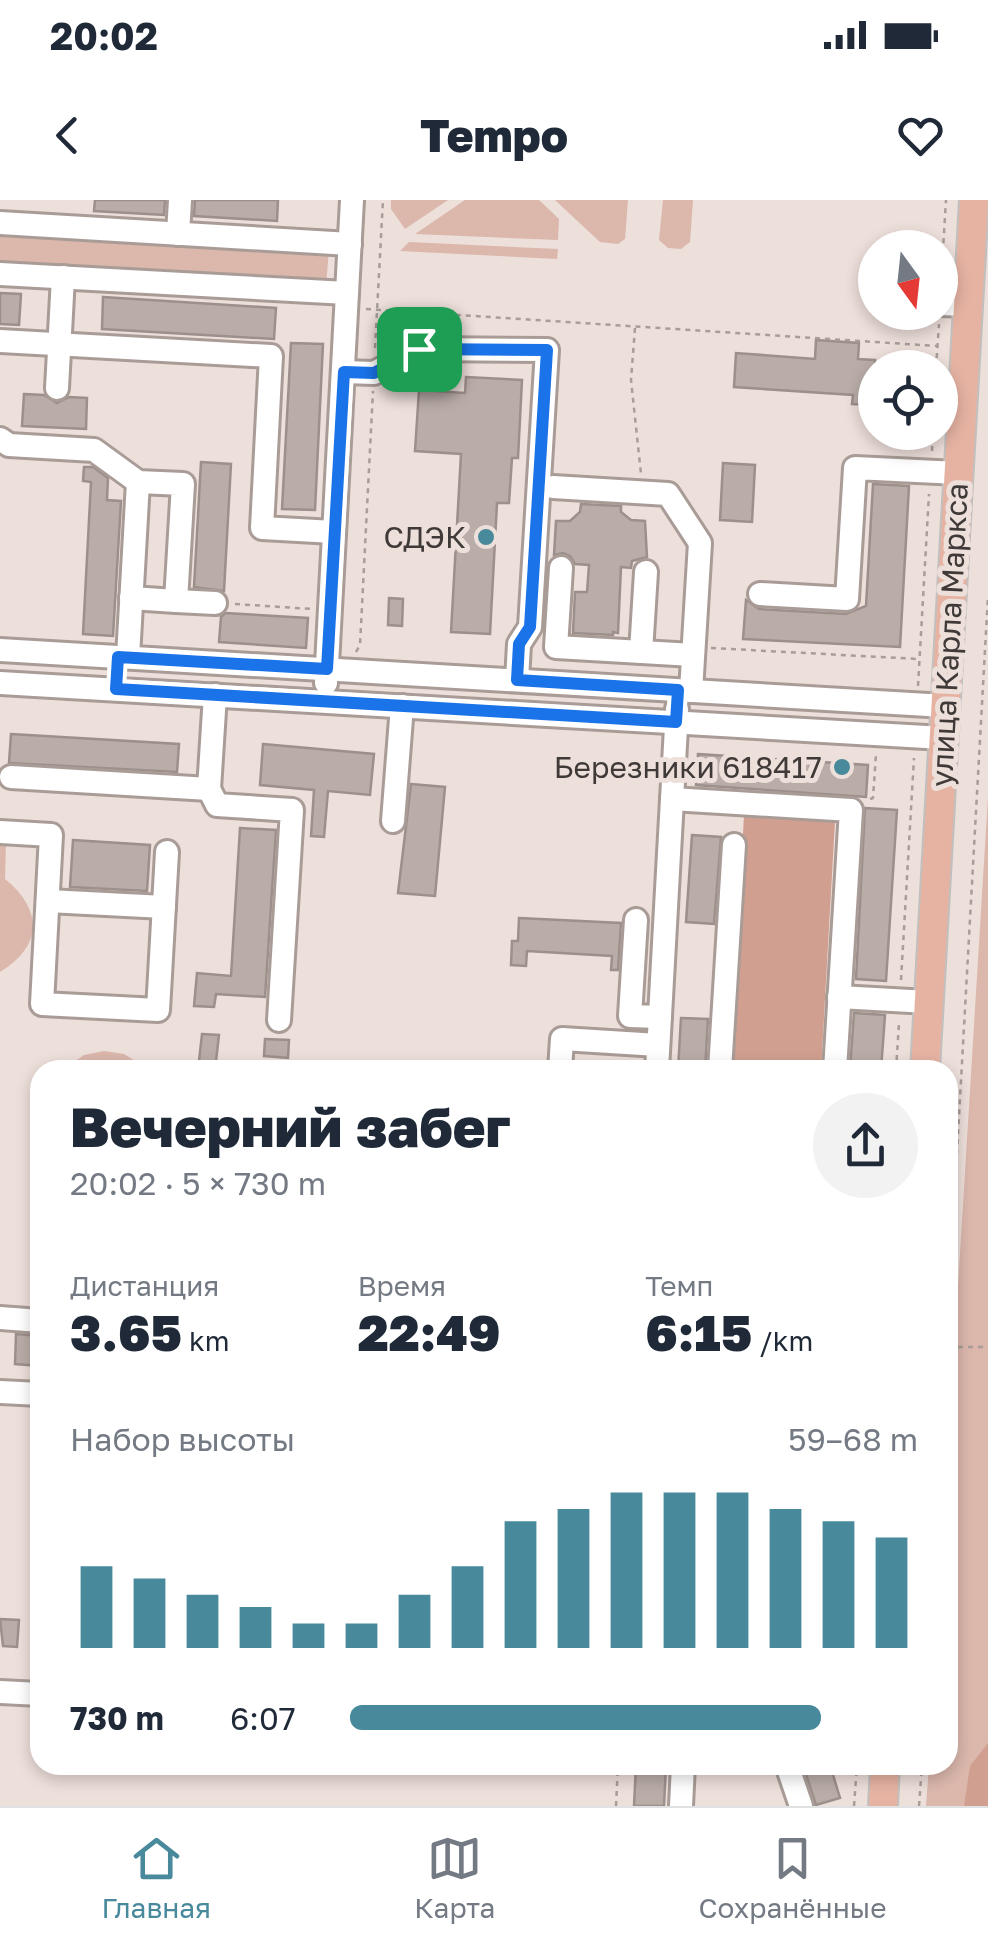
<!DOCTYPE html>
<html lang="ru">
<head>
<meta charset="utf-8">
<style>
  :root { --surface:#fff; --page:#f2f2f3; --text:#1f2937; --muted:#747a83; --line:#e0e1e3; --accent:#48899c }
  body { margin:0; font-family:"Golos Text",sans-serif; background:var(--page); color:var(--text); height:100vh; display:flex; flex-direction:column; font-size:38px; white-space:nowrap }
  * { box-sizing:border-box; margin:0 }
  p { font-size:32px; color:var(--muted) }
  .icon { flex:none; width:55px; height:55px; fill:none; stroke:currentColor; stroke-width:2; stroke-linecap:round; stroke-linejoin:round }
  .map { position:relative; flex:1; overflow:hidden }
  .details { position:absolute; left:30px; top:860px; width:928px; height:715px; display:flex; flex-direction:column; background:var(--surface); border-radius:30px; box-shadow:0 5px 15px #0003 }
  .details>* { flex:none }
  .needle { width:65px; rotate:165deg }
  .fabs { position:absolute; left:858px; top:30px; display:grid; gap:20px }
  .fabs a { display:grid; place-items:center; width:100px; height:100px; border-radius:50%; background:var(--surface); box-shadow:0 5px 15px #0003; font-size:50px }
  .pin { position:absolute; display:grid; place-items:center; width:85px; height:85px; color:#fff; margin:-42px; border-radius:20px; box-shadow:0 5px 15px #0006 }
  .round { display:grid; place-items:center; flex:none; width:105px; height:105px; border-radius:52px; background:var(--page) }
  .head { display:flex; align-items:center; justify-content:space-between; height:170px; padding:0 40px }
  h1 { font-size:55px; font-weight:800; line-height:75px }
  .stats { display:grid; grid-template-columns:repeat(3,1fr); gap:15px; height:170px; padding:10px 40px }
  .stats div { display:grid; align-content:center }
  .stats b { font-size:50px; font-weight:800 }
  .stats small { font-size:28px; font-weight:400 }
  .stats p { font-size:28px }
  .chart { height:280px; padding:20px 40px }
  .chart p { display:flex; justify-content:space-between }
  .chart svg { width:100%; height:180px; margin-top:10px; stroke:var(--accent); stroke-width:6 }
  ul { padding:0 40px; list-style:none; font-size:32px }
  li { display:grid; grid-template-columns:160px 120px 1fr; align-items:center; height:75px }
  li i { height:25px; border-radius:12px; background:var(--accent) }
  .status { display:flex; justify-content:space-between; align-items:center; height:70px; padding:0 50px; background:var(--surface); direction:ltr }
  .status svg { height:28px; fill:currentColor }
  header { display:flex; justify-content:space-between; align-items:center; height:130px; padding:0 40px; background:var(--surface); font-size:45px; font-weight:800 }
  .tab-bar { display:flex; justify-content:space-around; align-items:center; height:140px; border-top:2px solid var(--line); background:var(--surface); font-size:28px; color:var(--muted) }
  .tab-bar a { display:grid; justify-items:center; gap:5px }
  .tab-bar .selected { color:var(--accent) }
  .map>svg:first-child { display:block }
  .green { fill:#dbb7ac }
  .forest { fill:#d19f8f }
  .building { fill:#baada8; stroke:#9d8f8b; stroke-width:2.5 }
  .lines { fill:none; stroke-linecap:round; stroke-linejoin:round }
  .minor-casing { stroke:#a99c97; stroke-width:28 }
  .major-casing { stroke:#c2c0bf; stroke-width:32 }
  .path { stroke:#a79d99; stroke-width:2.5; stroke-dasharray:5 5; stroke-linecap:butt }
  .minor { stroke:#fff; stroke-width:22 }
  .major { stroke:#e6b3a3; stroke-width:28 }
  .route-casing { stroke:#fff; stroke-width:20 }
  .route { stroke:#1a73e8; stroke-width:12 }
  .poi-dot { fill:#48899c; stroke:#eddfda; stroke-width:4 }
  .labels { text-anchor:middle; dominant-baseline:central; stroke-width:10; stroke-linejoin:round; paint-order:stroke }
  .poi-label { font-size:30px; fill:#3f3a38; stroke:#eddfda; text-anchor:end }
  .street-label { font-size:30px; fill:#3f3a38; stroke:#eddfda }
</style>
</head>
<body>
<div class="status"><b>20:02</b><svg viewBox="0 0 49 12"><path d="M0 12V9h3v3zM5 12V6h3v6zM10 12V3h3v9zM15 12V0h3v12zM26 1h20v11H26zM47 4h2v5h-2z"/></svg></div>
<header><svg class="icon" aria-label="back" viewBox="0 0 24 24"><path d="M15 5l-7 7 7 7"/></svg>Tempo<svg class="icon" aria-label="heart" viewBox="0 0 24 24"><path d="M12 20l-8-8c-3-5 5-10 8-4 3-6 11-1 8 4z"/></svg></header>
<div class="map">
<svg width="988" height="1606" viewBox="0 0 988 1606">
  <rect width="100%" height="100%" fill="#eddfda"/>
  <!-- green -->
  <g class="green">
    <polygon points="391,0 448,0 405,29 391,9"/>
    <polygon points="465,0 539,0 559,19 558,40 415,34"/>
    <polygon points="555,0 628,0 625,39 618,44 600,42"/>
    <polygon points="663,0 693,0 690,42 681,49 668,48 659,40"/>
    <polygon points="0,29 329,48 326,87 0,68"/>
    <polygon points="409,42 558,49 557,59 400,51"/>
    <polygon points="988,597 988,1606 926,1606 929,1565 948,1565 948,1249"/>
    <path d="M0,643H6L5,679C43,710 43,746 0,772Z"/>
    <polygon points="104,851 124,854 150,870 62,870 84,855"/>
  </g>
  <!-- forest -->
  <g class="forest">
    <polygon points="744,616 835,621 821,870 729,870"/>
    <polygon points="988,1543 988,1606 964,1606 970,1566"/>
  </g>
  <!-- building -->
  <g class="building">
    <polygon points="95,0 165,0 164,15 94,11"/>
    <polygon points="195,0 278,0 277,21 194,16"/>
    <polygon points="0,93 21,94 19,125 0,124"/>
    <polygon points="103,97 276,108 274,139 102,129"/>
    <polygon points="816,140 859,143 858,159 875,160 875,205 852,204 853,195 734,187 736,153 815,159"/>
    <polygon points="291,143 323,144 315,310 282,309"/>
    <polygon points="466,177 522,180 518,258 512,258 509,303 497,303 490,434 451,432 461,254 415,251 419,190 465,193"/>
    <polygon points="24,194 44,195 57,203 69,197 87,198 86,229 22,226"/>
    <polygon points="201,262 231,264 224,391 194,387"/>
    <polygon points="723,263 755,265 752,322 720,320"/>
    <polygon points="84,267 93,267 108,278 107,300 121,301 113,436 83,434 91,282 83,281"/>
    <polygon points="873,284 909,286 900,447 743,439 746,400 759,409 846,414 866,406"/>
    <polygon points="581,304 621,306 621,312 631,320 645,321 647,357 632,361 631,368 621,367 618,433 613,432 613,435 573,433 575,392 587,392 589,365 575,364 570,356 563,353 554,355 556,321 570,321 580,312"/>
    <polygon points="389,398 403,399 402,426 388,425"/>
    <polygon points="225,413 308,418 306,448 219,442 221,417"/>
    <polygon points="11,534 179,544 177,572 9,563"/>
    <polygon points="263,544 374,554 370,595 328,591 324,637 311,636 314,590 260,585"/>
    <polygon points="698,554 868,565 866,597 696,585"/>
    <polygon points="411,584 445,587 435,696 398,693"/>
    <polygon points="865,608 897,610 886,781 856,779"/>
    <polygon points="240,628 276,630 265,797 216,794 214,807 194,806 197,773 231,776"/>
    <polygon points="692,635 721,637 714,724 686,722"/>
    <polygon points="73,640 150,645 147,691 70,687"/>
    <polygon points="519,718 621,723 618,770 611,770 612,756 527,751 526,766 511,765 512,741 518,741"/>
    <polygon points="854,813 885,815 881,870 850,870"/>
    <polygon points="681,818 708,819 705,870 678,870"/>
    <polygon points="202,834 219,835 215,870 198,870"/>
    <polygon points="265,839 289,840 288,858 264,856"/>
    <polygon points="16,1134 40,1136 40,1166 15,1164"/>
    <polygon points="0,1419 19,1420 17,1447 3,1446"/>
    <polygon points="636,1565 666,1565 664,1606 634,1606"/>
    <polygon points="803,1565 830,1565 840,1598 816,1605"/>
  </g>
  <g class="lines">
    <defs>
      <g id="minor">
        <polyline points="0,23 350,44"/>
        <polyline points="178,34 180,0"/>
        <polyline points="0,74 347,93"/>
        <polyline points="940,104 968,105"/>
        <polyline points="0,141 271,156 262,328 334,332"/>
        <polyline points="344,172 374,173 419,149 547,150 530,427 519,444 517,480"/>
        <polyline points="57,188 63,77"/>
        <polyline points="0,239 9,245 94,250 138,282 183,284 176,401 131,398"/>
        <polyline points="553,287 668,294 700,343 691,491"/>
        <polyline points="561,368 556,447 693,455"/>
        <polyline points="760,394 847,399 855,268 958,273"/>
        <polyline points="176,401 215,403"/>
        <polyline points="0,450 945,506"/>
        <polyline points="641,452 646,372"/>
        <polyline points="128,457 138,282"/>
        <polyline points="0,483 943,538"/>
        <polyline points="326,483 352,0"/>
        <polyline points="11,577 209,589 215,495"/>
        <polyline points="209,589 217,605 292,610 279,820"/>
        <polyline points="672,599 851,610 835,870"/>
        <polyline points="393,621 402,506"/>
        <polyline points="0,632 51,635 42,804 158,810 167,652"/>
        <polyline points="48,701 164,707"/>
        <polyline points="636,720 630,816 660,817"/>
        <polyline points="839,797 928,802"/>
        <polyline points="560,870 562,839 658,845"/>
        <polyline points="657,870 677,509"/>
        <polyline points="720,870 734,645"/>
        <polyline points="0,1118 40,1121"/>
        <polyline points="0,1192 40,1194"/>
        <polyline points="0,1492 40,1494"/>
        <polyline points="787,1565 801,1606"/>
        <polyline points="681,1606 683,1565"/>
      </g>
      <g id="major">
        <polyline points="925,870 974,0"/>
        <polyline points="883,1606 885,1565"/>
      </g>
    </defs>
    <!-- minor casing -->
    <use href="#minor" class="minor-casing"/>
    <!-- major casing -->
    <use href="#major" class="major-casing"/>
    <!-- path -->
    <g class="path">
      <polyline points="941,83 946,0"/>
      <polyline points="366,109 937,146"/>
      <polyline points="635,128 631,180 641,274"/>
      <polyline points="375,148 383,0"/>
      <polyline points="936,168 939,124"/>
      <polyline points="932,251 933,232"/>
      <polyline points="235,404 312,409"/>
      <polyline points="711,448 918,459"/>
      <polyline points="356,452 360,445 373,191"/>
      <polyline points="918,486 929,294"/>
      <polyline points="870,599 873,598 876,554"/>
      <polyline points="901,780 914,558"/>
      <polyline points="896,870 899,823"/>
      <polyline points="948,1114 988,396"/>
      <polyline points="948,1147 988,1147"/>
      <polyline points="616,1606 618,1565"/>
      <polyline points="854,1606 857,1565"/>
      <polyline points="919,1606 922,1565"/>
    </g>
    <!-- minor -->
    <use href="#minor" class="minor"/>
    <!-- major -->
    <use href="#major" class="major"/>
  </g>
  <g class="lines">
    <defs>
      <polygon id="route" points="419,149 547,150 530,427 519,444 517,480 678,490 676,522 116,489 118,457 327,469 344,172 374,173"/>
    </defs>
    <!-- route casing -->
    <use href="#route" class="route-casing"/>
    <!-- route -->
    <use href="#route" class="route"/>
  </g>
  <!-- markers -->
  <g class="poi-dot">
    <circle cx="486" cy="337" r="10"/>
    <circle cx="842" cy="567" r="10"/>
  </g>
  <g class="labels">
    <!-- poi labels -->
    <g class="poi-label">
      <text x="466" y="337">СДЭК</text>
      <text x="822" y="567">Березники 618417</text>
    </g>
    <!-- street labels -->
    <g class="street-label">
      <text transform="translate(949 435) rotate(-87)">улица Карла Маркса</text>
    </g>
  </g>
</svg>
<div class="fabs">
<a><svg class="needle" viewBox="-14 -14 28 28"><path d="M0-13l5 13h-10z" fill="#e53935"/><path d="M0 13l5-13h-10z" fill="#747a83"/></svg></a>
<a><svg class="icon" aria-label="locate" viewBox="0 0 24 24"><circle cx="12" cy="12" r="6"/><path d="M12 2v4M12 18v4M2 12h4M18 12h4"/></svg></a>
</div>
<div class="pin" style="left:419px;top:149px;background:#1e9e55"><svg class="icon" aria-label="arrive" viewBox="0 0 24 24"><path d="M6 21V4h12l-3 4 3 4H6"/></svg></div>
<section class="details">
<div class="head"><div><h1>Вечерний забег</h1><p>20:02 · 5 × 730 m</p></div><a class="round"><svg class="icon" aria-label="share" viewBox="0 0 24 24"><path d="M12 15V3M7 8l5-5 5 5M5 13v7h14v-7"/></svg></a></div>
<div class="stats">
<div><p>Дистанция</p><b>3.65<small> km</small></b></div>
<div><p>Время</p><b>22:49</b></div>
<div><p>Темп</p><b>6:15<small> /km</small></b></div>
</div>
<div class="chart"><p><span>Набор высоты</span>59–68 m</p>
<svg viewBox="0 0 160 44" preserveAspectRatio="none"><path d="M5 44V24M15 44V27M25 44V31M35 44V34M45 44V38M55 44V38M65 44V31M75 44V24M85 44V13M95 44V10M105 44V6M115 44V6M125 44V6M135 44V10M145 44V13M155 44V17"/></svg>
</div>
<ul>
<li><b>730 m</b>6:07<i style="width:83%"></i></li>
</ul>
</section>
</div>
<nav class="tab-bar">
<a class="selected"><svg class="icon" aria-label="home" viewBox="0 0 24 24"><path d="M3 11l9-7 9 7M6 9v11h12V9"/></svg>Главная</a>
<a><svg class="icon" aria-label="map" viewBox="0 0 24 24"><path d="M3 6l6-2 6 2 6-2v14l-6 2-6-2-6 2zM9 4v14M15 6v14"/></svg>Карта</a>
<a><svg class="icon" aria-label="saved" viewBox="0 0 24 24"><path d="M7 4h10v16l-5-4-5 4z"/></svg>Сохранённые</a>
</nav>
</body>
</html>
